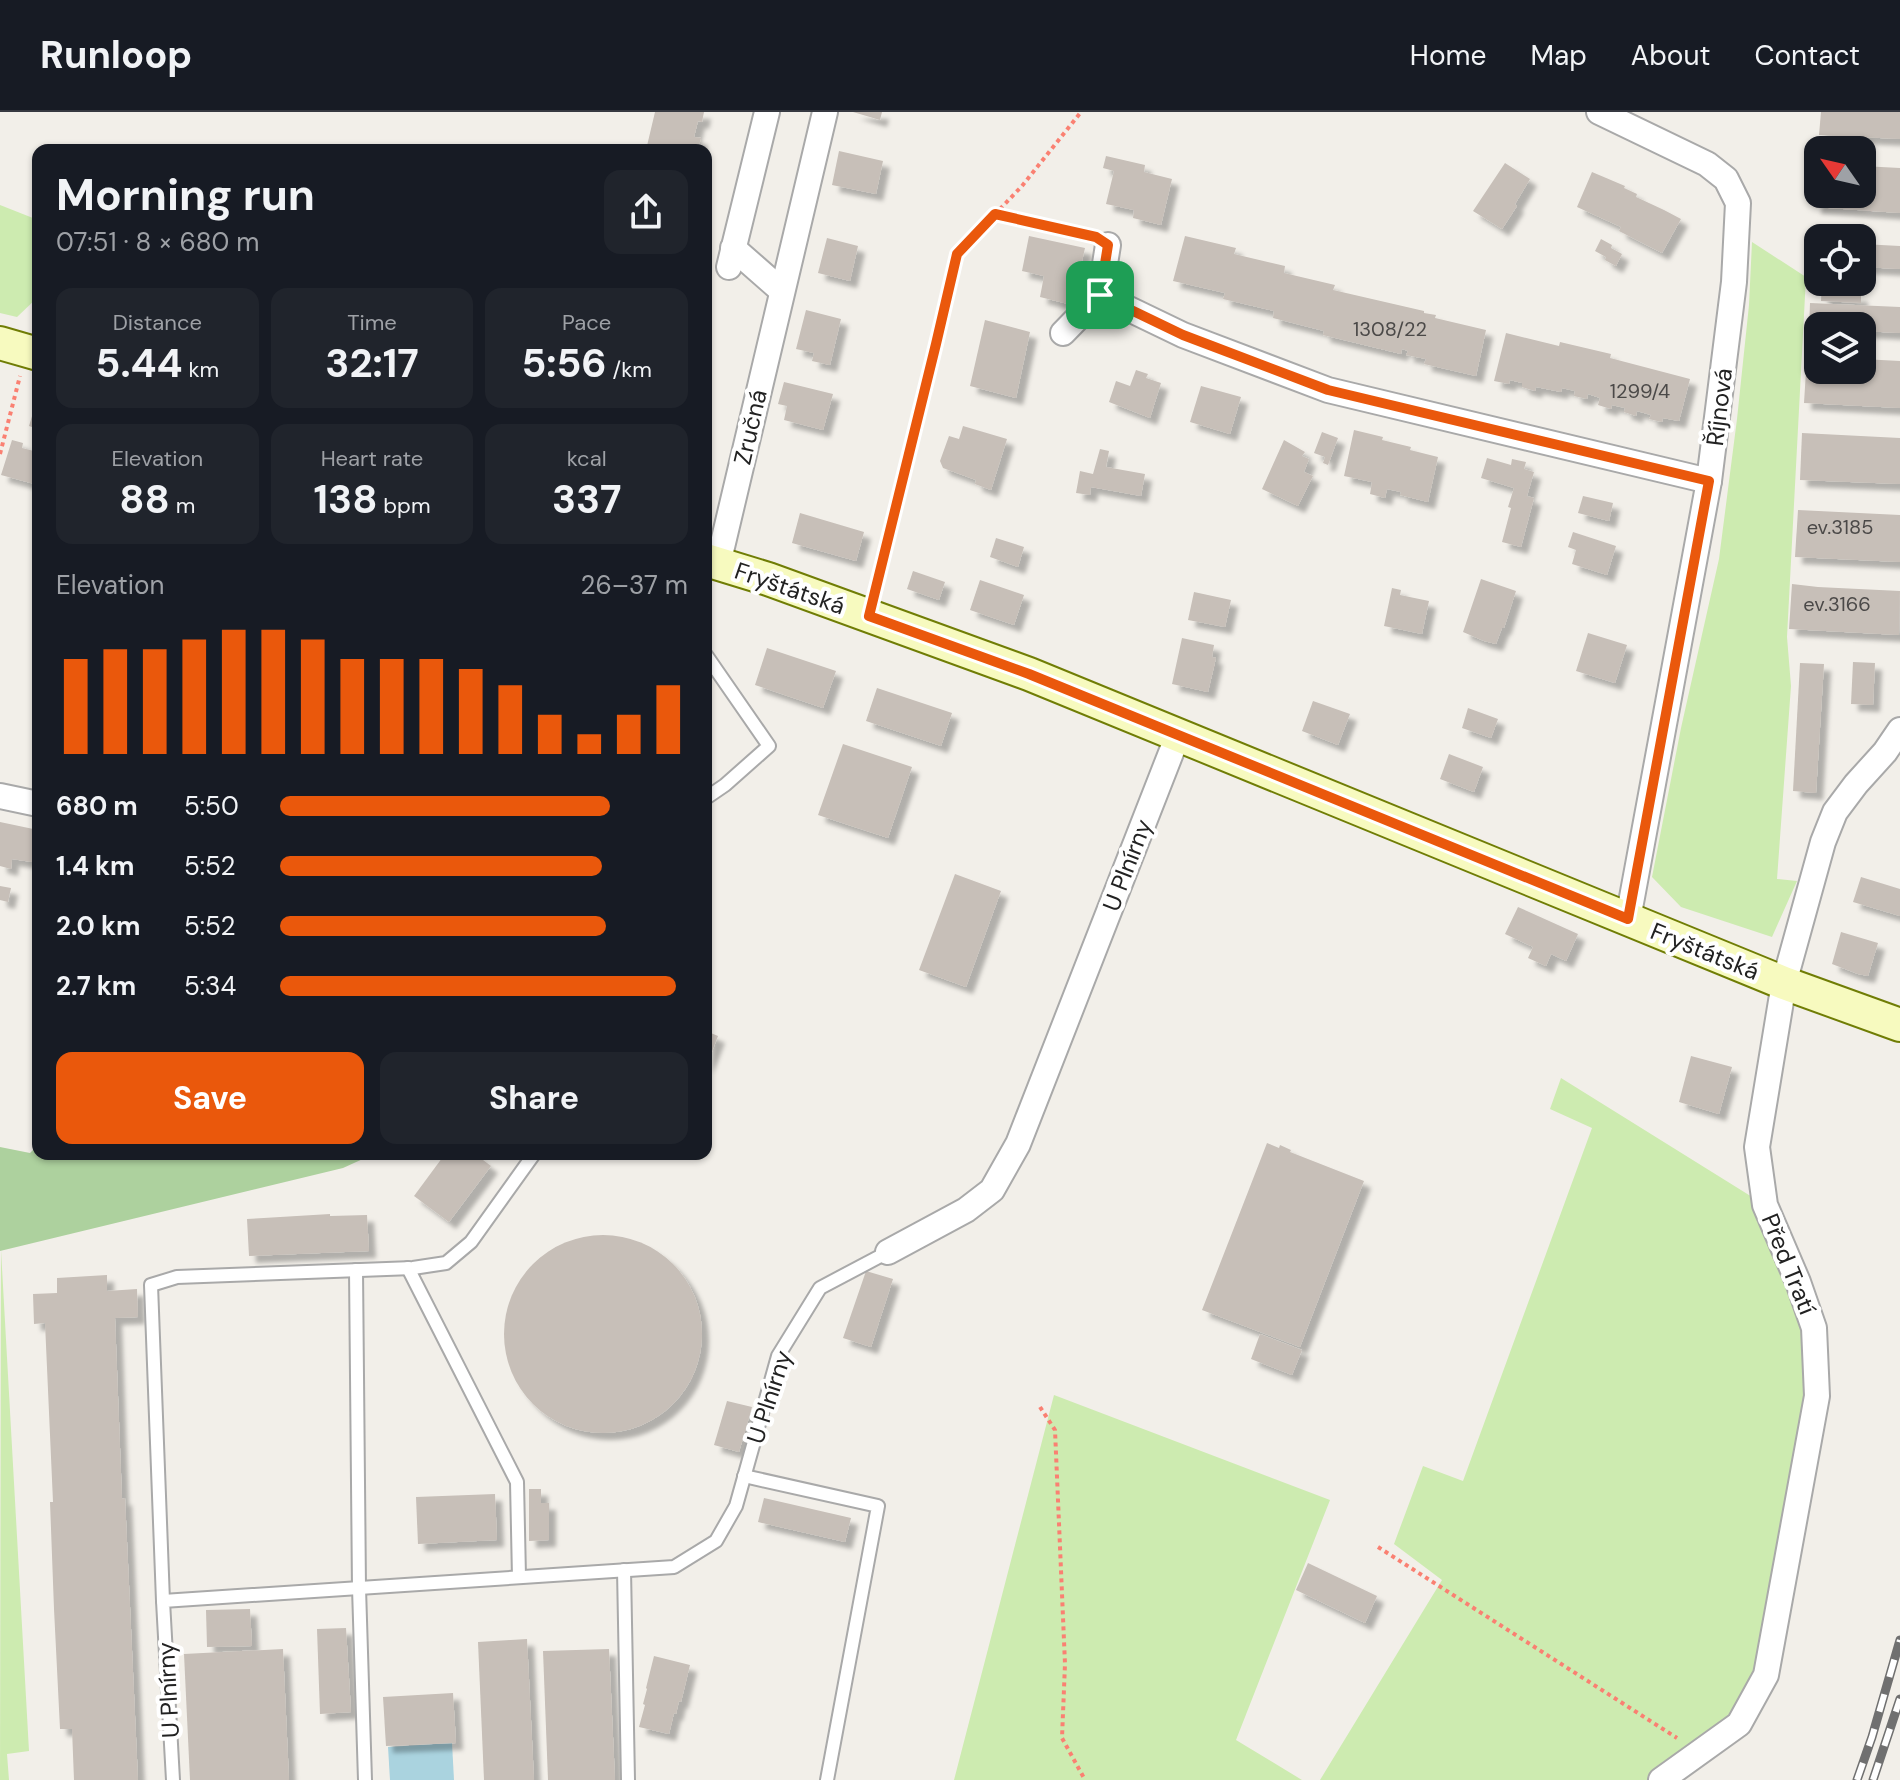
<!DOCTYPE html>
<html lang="en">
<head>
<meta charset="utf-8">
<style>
  :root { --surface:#171b24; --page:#20242c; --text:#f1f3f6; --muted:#9ea1a6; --line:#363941; --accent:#ea580c }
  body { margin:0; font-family:"DM Sans",sans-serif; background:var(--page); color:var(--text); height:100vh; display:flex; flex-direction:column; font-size:30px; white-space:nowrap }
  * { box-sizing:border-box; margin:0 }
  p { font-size:26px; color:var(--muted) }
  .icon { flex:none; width:44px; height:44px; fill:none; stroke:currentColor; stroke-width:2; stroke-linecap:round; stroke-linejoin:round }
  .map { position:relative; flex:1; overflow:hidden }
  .sheet { position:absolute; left:32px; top:32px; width:680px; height:1016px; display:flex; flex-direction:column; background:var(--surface); border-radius:16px; box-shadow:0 2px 6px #0004 }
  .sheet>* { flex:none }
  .needle { width:52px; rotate:304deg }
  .buttons { position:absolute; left:1804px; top:24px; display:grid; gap:16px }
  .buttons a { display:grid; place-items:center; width:72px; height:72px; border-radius:16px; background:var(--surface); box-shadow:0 2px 6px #0004; font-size:40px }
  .pin { position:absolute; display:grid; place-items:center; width:68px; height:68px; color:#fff; margin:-34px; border-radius:16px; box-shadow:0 4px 12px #0006 }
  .round { display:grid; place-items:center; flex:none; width:84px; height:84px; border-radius:16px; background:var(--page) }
  .summary { display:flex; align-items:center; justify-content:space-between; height:136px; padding:0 24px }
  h1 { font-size:44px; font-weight:700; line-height:60px }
  .figures { display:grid; grid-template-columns:repeat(3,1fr); gap:12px; height:136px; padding:8px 24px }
  .figures div { display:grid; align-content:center; border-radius:16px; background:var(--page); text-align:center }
  .figures b { font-size:40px; font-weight:700 }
  .figures small { font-size:22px; font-weight:400 }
  .figures p { font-size:22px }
  .chart { height:224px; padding:16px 24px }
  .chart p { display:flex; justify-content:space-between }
  .chart svg { width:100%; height:144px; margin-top:8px; stroke:var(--accent); stroke-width:6 }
  .button { display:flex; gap:16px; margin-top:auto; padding:16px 24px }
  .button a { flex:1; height:92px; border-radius:16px; background:var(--accent); color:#fff; font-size:32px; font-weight:700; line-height:92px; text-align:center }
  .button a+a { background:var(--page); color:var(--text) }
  ul { padding:0 24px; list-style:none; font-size:26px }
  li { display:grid; grid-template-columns:128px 96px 1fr; align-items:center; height:60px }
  li i { height:20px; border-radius:10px; background:var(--accent) }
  header { display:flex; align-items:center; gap:48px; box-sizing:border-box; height:112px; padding:0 40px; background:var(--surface); border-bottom:2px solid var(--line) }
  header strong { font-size:38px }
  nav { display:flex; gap:44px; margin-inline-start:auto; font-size:28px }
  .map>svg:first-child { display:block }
  .grass { fill:#cdebb0 }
  .forest { fill:#add19e }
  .water { fill:#aad3df }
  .building { fill:#c7bfb8; filter:url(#shadow) }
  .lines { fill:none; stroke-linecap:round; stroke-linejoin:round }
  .lane-casing { stroke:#a9a9a9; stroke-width:16 }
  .street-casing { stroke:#a9a9a9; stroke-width:28 }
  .secondary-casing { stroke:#707d05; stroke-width:36 }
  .path { stroke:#fa8072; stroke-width:4; stroke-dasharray:4 4; stroke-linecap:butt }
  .lane { stroke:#fff; stroke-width:12 }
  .street { stroke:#fff; stroke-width:24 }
  .secondary { stroke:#f7fabf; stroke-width:32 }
  .rail-casing { stroke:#707070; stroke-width:9 }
  .rail { stroke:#fff; stroke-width:6; stroke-dasharray:18; stroke-linecap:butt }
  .route-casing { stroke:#fff; stroke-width:16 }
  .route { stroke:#ea580c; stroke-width:10 }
  .labels { text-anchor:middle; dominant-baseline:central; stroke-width:8; stroke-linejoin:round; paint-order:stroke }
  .number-label { font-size:20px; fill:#4b4948 }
  .street-label { font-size:24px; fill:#222; stroke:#fff }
</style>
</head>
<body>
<header>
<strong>Runloop</strong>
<nav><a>Home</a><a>Map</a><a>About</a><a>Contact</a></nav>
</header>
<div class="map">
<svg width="1900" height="1668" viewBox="0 0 1900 1668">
  <defs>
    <filter id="shadow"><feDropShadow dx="7" dy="7" stdDeviation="2" flood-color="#0004"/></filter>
  </defs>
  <rect width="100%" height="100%" fill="#f2efe9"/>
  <!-- grass -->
  <g class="grass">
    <polygon points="0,93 38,108 38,185 17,205 0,201"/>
    <polygon points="1752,130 1806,165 1787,525 1791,574 1777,767 1797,769 1772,825 1681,795 1652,765 1681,616 1719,447 1737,307 1749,193"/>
    <polygon points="1561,966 1765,1093 1798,1170 1817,1284 1766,1563 1739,1612 1661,1668 1320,1668 1442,1468 1394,1432 1423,1354 1463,1369 1592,1016 1550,997"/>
    <polygon points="1,1138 29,1639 7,1642 9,1668 0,1668"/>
    <polygon points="1054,1283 1330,1388 1236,1628 1302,1668 954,1668"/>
  </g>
  <!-- forest -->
  <polygon class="forest" points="38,1033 38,1042 365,1042 365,1046 343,1056 0,1139 0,1035 30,1041"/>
  <!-- water -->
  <polygon class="water" points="452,1631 454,1668 390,1668 388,1635"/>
  <!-- building -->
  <g class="building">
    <polygon points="655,0 704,0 702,10 698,9 694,25 701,26 698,37 646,38"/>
    <polygon points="853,0 882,0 880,8"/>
    <polygon points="1821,0 1900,0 1900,27 1819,23"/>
    <polygon points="839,39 883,49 876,82 832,73"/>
    <polygon points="1106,44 1145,53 1144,60 1172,67 1161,113 1133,106 1134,98 1106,92 1114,59 1103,56"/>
    <polygon points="1505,51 1530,67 1515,92 1517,94 1502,117 1473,99"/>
    <polygon points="1862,54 1900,56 1900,101 1814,95 1816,63 1818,63 1818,82 1862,82"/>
    <polygon points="1592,60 1625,74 1624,76 1637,82 1636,85 1664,98 1681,107 1662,141 1619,119 1621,115 1577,95"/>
    <polygon points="1029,124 1085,136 1077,171 1073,170 1068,192 1040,185 1044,164 1022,159"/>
    <polygon points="1185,124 1236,136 1234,142 1285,154 1284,161 1335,173 1333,178 1424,199 1424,201 1436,203 1435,206 1486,218 1476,264 1424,252 1426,247 1406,243 1408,239 1402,237 1401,242 1323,223 1324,219 1273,206 1274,199 1223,187 1225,181 1173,169"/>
    <polygon points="827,126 858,134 850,169 818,161"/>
    <polygon points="1601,127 1612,133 1611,136 1622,142 1616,154 1605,148 1606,145 1595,139"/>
    <polygon points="1811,127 1818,128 1818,152 1809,152"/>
    <polygon points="1862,132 1900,134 1900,157 1862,155"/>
    <polygon points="1822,170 1850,170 1849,183 1861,183 1861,191 1821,189"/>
    <polygon points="1810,191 1900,195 1900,221 1862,219 1862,214 1818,214 1818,217 1809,216"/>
    <polygon points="806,198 841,207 830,253 812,249 814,241 796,237"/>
    <polygon points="985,208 1030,220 1016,286 970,274"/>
    <polygon points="1506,221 1559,234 1560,230 1611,242 1610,246 1690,267 1679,309 1663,306 1662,310 1649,307 1651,303 1637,299 1636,304 1624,300 1625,296 1612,293 1611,297 1598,293 1600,286 1588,282 1587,287 1574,284 1575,279 1562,276 1561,280 1536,275 1535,279 1522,275 1522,271 1510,268 1509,272 1494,269"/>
    <polygon points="1807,243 1818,244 1818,258 1862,258 1862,247 1900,249 1900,296 1804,291"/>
    <polygon points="1136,258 1148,262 1146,266 1161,271 1150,306 1109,290 1116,269 1130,274"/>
    <polygon points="784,270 833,282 823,318 784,308 787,294 778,292"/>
    <polygon points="1201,274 1241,285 1230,322 1190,310"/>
    <polygon points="37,288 38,288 38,317 29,314"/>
    <polygon points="963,314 1007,327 991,378 975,372 976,368 943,356 940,349 949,324 959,327"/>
    <polygon points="1354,318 1383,325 1382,328 1411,335 1410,338 1438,345 1428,390 1400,383 1401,380 1387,377 1385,386 1370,382 1372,370 1344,364"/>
    <polygon points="1322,320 1338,326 1328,353 1323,351 1325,345 1314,341"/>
    <polygon points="1802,321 1900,326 1900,372 1800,368"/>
    <polygon points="12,328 23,331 22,336 38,340 38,373 1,363"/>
    <polygon points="1284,328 1305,340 1302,344 1309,347 1304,360 1313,364 1298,394 1262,377"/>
    <polygon points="1100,337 1109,339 1106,355 1145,362 1141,384 1091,375 1090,383 1076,381 1080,359 1093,362"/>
    <polygon points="1487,346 1511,353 1512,347 1526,350 1524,357 1534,360 1527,384 1534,386 1521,435 1502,430 1511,396 1508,395 1514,376 1481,366"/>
    <polygon points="1583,384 1613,391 1609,409 1578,401"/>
    <polygon points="1798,398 1900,403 1900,450 1795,445"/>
    <polygon points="800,401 864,420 856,449 792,431"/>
    <polygon points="1573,420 1616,434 1607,463 1572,452 1576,438 1568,435"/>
    <polygon points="996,426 1024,435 1018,455 990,445"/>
    <polygon points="913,459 945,470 939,488 907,477"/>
    <polygon points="1481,467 1516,479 1504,516 1502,516 1496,532 1484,529 1463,520"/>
    <polygon points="980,468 1024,483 1014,513 970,498"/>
    <polygon points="1792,472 1818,475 1900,479 1899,523 1789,517"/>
    <polygon points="1392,476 1401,478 1400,483 1429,489 1422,522 1384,514"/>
    <polygon points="1194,480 1231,488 1225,515 1188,508"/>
    <polygon points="1588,521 1627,533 1615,571 1576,559"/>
    <polygon points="1182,526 1214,533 1212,545 1216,546 1208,580 1172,572"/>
    <polygon points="767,536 836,559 823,596 755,573"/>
    <polygon points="1853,550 1875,551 1873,593 1851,592"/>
    <polygon points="1800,551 1824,552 1816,681 1793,679"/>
    <polygon points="877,576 952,601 941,634 866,609"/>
    <polygon points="1313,589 1350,602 1338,633 1302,619"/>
    <polygon points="1468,596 1498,607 1491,626 1462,616"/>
    <polygon points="843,632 912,655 888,726 818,703"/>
    <polygon points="1449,642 1483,655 1474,680 1440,667"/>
    <polygon points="0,710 38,718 32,750 12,747 11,757 0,754"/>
    <polygon points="955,762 1001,779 966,875 919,858"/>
    <polygon points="1861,765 1900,777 1900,804 1853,790"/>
    <polygon points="0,774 11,776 8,790 0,788"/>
    <polygon points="1518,795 1578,822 1566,849 1551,842 1546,854 1528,846 1533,835 1505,822"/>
    <polygon points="1841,820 1878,831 1868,864 1858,862 1832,852"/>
    <polygon points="706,919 718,924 706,955"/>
    <polygon points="1691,944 1732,955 1719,1002 1679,990"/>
    <polygon points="1267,1031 1279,1036 1280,1033 1291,1038 1290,1040 1364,1069 1300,1235 1202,1198"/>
    <polygon points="445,1042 475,1042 491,1054 449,1110 414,1084"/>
    <polygon points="330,1102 330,1104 367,1103 369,1139 249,1144 247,1107"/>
    <circle cx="603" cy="1222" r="99"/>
    <polygon points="866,1159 893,1167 871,1235 843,1226"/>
    <polygon points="107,1163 107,1179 137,1177 138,1205 115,1206 122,1387 125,1386 138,1668 74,1668 72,1617 60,1617 54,1497 50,1390 53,1390 45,1211 34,1212 33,1182 57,1181 57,1166"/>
    <polygon points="1260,1222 1302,1238 1292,1263 1251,1247"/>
    <polygon points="727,1289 752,1295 739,1340 714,1333"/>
    <polygon points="529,1377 541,1377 541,1391 549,1391 549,1428 529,1429"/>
    <polygon points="495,1382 497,1428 418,1432 416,1385"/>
    <polygon points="764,1386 851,1406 845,1430 758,1410"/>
    <polygon points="1308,1451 1377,1484 1365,1511 1296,1478"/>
    <polygon points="250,1497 252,1534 207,1535 206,1498"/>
    <polygon points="346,1516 351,1600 320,1602 317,1517"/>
    <polygon points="527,1527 534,1668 484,1668 478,1530"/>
    <polygon points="283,1537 289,1668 190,1668 184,1542"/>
    <polygon points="609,1537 615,1668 548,1668 543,1539"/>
    <polygon points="654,1544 690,1553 681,1590 679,1589 676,1602 674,1601 669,1622 639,1615 645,1593 643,1592 647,1577 646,1576"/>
    <polygon points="453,1581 456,1631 386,1634 383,1585"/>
  </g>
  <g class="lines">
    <defs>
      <g id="lane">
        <polyline points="706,543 769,634 725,673 706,686"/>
        <polyline points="408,1156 517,1370 519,1465"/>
        <polyline points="356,1158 359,1476 365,1668"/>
        <polyline points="744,1364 878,1394 827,1668"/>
        <polyline points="624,1458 628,1668"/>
        <polyline points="163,1489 151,1173 177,1165 413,1156 446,1151 471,1130 534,1042"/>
        <polyline points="173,1668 163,1489 674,1455 716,1429 736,1394 778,1244 820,1176 888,1140"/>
      </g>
      <g id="street">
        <polyline points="1599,0 1707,52 1726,67 1738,91 1734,170 1709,369 1628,807"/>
        <polyline points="733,136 782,179"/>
        <polyline points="729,155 767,0"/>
        <polyline points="1100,183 1183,223 1328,278 1709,369"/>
        <polyline points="1063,221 1100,183 1108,133"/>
        <polyline points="718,452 825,0"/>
        <polyline points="0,684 38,692"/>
        <polyline points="888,1140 966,1098 992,1078 1018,1032 1178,623"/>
        <polyline points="1661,1668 1739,1612 1766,1563 1817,1284 1814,1216 1798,1170 1765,1093 1757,1035 1784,871 1823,730 1835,700 1856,672 1885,640 1900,618"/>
      </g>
      <g id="secondary">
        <polyline points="0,231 38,242"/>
        <polyline points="706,448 768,467 1029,562 1784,871 1900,913"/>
      </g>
    </defs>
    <!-- lane casing -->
    <use href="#lane" class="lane-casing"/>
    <!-- street casing -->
    <use href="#street" class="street-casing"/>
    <!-- secondary casing -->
    <use href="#secondary" class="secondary-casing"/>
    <!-- path -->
    <g class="path">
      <polyline points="995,103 1088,123"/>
      <polyline points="0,342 20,264"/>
      <polyline points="875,478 936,232 957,142 1022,74 1081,0"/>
      <polyline points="1040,1295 1055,1318 1065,1552 1062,1626 1085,1668"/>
      <polyline points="1378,1435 1677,1626"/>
    </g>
    <!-- lane -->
    <use href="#lane" class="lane"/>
    <!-- street -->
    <use href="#street" class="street"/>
    <!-- secondary -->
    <use href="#secondary" class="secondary"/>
    <defs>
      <g id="rail">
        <polyline points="1857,1668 1872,1625 1900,1528"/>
        <polyline points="1873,1668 1900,1587"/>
      </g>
    </defs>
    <!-- rail casing -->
    <use href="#rail" class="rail-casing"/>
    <!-- rail -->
    <use href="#rail" class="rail"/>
  </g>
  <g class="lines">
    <defs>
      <polygon id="route" points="995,102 1096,125 1108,133 1100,183 1183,223 1328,278 1709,369 1628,807 1029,562 869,504 936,232 957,142"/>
    </defs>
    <!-- route casing -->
    <use href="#route" class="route-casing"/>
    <!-- route -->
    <use href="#route" class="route"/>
  </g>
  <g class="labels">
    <!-- number labels -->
    <g class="number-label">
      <text x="1390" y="217">1308/22</text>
      <text x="1640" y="279">1299/4</text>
      <text x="1840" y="415">ev.3185</text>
      <text x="1837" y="492">ev.3166</text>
    </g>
    <!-- street labels -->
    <g class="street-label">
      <text transform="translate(1719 295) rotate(-83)">Říjnová</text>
      <text transform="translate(750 315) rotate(-77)">Zručná</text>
      <text transform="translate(790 476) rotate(19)">Fryštátská</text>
      <text transform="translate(1127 753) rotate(-69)">U Plnírny</text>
      <text transform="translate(1705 839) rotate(22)">Fryštátská</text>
      <text transform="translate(1789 1152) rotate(68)">Před Tratí</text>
      <text transform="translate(769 1285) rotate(-72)">U Plnírny</text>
      <text transform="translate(168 1578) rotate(-93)">U Plnírny</text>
    </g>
  </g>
</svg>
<div class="buttons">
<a><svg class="needle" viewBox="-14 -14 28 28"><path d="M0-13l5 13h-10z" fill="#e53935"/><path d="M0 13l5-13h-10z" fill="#9ea1a6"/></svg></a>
<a><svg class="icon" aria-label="locate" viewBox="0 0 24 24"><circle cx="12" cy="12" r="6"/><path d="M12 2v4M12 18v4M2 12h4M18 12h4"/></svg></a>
<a><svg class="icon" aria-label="layers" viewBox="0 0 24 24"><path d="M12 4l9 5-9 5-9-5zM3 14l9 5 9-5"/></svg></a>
</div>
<div class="pin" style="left:1100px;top:183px;background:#1e9e55"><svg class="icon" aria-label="arrive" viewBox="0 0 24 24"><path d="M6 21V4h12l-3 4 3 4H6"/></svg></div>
<section class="sheet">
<div class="summary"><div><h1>Morning run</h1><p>07:51 · 8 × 680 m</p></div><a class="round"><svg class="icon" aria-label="share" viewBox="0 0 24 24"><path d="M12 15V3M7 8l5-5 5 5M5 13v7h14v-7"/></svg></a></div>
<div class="figures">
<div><p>Distance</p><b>5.44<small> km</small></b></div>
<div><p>Time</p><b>32:17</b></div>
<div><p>Pace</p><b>5:56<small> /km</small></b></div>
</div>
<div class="figures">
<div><p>Elevation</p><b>88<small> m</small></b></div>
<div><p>Heart rate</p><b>138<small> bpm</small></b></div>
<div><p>kcal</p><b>337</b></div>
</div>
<div class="chart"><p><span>Elevation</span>26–37 m</p>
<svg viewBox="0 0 160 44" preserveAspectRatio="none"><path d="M5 44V15M15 44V12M25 44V12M35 44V9M45 44V6M55 44V6M65 44V9M75 44V15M85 44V15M95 44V15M105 44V18M115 44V23M125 44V32M135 44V38M145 44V32M155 44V23"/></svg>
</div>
<ul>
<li><b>680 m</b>5:50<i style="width:81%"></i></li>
<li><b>1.4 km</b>5:52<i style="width:79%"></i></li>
<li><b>2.0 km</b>5:52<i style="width:80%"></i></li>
<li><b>2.7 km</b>5:34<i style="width:97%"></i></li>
</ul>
<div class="button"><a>Save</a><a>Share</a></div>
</section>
</div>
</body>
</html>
